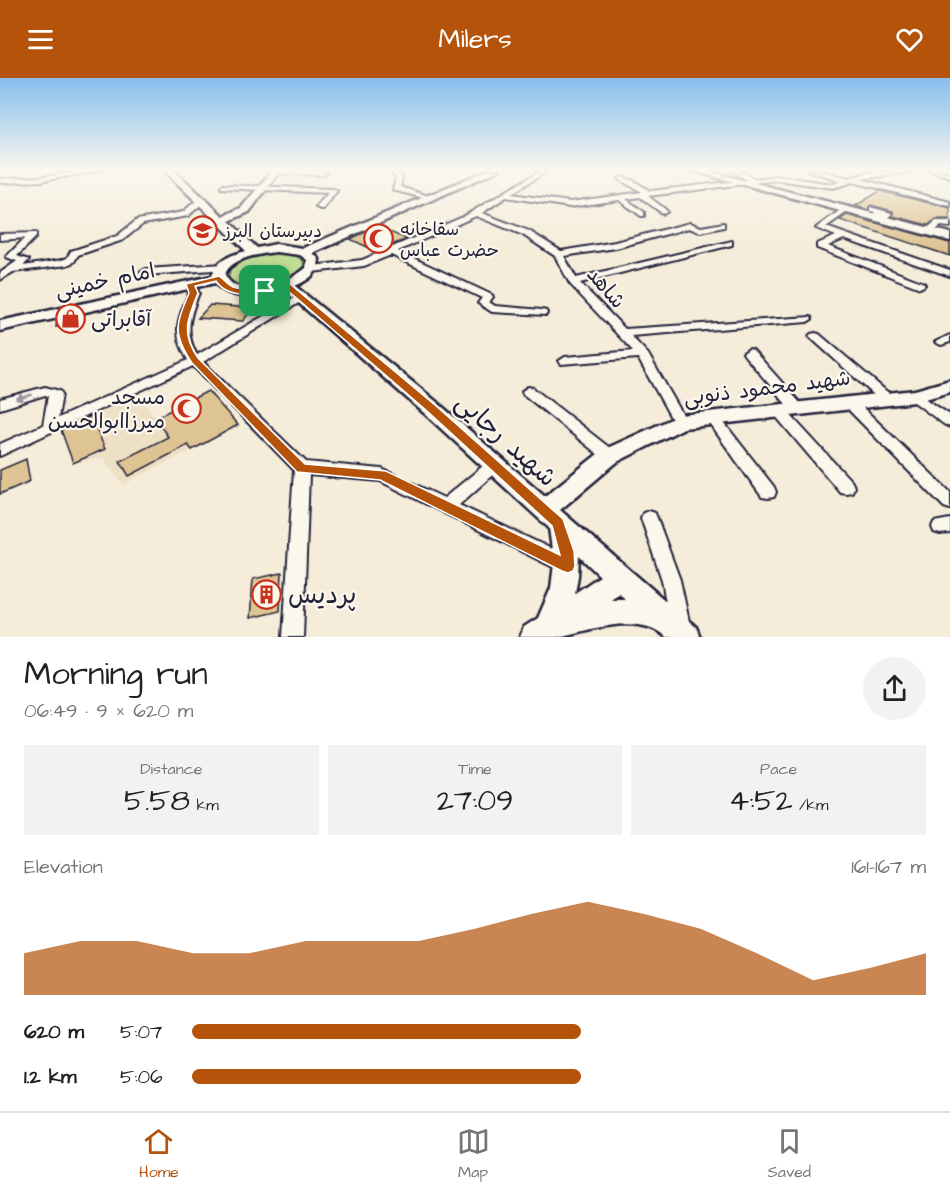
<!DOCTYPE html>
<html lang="en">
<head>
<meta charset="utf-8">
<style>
  :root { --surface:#fff; --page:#f2f2f2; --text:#222; --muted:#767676; --line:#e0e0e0; --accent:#b45309 }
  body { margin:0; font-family:"Architects Daughter","Playpen Sans Arabic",sans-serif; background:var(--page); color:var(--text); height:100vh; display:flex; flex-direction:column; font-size:22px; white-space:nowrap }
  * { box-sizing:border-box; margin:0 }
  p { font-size:20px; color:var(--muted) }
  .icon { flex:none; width:33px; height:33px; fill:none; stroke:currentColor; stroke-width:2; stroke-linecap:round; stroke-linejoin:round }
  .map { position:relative; height:559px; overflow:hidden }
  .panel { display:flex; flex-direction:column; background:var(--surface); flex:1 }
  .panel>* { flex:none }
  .pin { position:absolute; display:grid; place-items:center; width:51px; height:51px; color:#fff; margin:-26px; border-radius:12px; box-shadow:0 3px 9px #0006 }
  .round { display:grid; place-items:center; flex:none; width:63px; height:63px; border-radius:32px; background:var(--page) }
  .overview { display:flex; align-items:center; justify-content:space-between; height:102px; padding:0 24px }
  h1 { font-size:33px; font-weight:600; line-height:45px }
  .stats { display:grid; grid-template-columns:repeat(3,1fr); gap:9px; height:102px; padding:6px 24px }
  .stats div { display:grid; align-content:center; border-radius:0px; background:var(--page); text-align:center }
  .stats b { font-size:30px; font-weight:600 }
  .stats small { font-size:16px; font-weight:400 }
  .stats p { font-size:16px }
  .chart { height:168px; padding:12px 24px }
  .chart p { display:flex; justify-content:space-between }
  .chart svg { width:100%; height:108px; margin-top:6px; fill:var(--accent); opacity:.7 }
  ul { padding:0 24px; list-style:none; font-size:20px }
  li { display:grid; grid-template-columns:96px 72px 1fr; align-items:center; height:45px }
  li i { height:15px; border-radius:8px; background:var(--accent) }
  header { display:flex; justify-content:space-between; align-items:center; height:78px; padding:0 24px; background:var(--accent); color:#fff; font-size:27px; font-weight:600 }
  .dock { display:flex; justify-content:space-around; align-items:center; height:84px; border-top:2px solid var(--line); background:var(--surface); font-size:16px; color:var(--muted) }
  .dock a { display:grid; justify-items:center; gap:3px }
  .dock .active { color:var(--accent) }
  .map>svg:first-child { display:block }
  .built { fill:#eee0c5 }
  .green { fill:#c0dd95; stroke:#718068; stroke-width:1.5 }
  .building { fill:#dec393; stroke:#22223b; stroke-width:1.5 }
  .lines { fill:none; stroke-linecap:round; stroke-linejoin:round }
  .street-casing { stroke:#22223b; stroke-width:4 }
  .secondary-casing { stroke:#22223b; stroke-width:5 }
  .street { fill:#fbf7ec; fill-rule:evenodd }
  .secondary { fill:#fbf7ec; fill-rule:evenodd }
  .oneway { fill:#99979c }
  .route { fill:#b45309; stroke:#fff; stroke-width:1.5; fill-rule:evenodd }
  .labels { text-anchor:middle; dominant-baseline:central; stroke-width:4.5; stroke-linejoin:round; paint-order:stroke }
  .far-poi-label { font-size:18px; fill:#22223b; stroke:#fbf7ec; text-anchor:start }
  .street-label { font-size:21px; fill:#22223b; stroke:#fbf7ec }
  .poi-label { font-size:21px; fill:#22223b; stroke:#fbf7ec; text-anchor:start }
  .near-street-label { font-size:26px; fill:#22223b; stroke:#fbf7ec }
  .near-poi-label { font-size:26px; fill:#22223b; stroke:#fbf7ec; text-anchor:start }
</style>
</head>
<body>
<header><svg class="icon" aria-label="menu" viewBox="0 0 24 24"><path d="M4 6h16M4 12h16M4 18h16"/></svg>Milers<svg class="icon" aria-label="heart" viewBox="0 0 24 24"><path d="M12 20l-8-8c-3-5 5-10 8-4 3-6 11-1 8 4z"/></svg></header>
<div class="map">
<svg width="950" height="559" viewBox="0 0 950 559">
  <rect width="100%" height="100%" fill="#f5edda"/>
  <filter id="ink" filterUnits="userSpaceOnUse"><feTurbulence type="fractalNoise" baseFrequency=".0167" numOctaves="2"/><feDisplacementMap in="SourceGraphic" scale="12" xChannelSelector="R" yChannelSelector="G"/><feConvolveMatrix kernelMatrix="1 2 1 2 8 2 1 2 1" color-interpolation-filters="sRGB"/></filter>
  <g filter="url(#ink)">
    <!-- built -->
    <g class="built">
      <polygon points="211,145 223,154 195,163 184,153"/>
      <polygon points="139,317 165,354 175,349 191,372 123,407 103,380 73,385 61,351"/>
    </g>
    <!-- green -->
    <path class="green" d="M274,174L294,176L303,183L304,188C292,208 246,219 229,200L230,191L251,178Z"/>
    <!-- building -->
    <g class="building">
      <polygon points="880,113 950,130 950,141 936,141 928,147 893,138 893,133 871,127 868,132 855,128"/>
      <polygon points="847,137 950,165 950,178 840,142"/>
      <polygon points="377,149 407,161 376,173 350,161"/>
      <polygon points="210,227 253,230 243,243 198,240"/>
      <polygon points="83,237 82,243 56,249 57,242"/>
      <polygon points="208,313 238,347 192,372 188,367 129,398 120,383 168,359 155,340"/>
      <polygon points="91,338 105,371 73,385 61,352"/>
      <polygon points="26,381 30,403 0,416 0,392"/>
      <polygon points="282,495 280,533 250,540 253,501"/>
    </g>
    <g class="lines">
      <defs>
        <g id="street">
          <polygon points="89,92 103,92 41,103 0,105 0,101 41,99"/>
          <polygon points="275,92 324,93 327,95 324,97 273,95 272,94"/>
          <polygon points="390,92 396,92 402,100 400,109 435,120 431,122 393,112 396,100"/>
          <path d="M542,92L547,93L511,116L570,124L642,114C634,109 626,106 619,101L622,99L634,103L650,113L747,102L731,92H738L755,101L777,98L833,106L842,103L807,92H816L849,100L866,95L913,92L910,94L860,101L950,124V128L853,104L833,110L777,102L648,118L666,132L667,134L663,136L640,119L626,121L644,134V138H641L619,122L570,129L506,119L482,135L529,153L561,173L615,164L690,145L701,149L724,145V149L700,154L689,150L616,170L564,178L576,200L732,163V167L580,205L625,251L811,239L812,241L807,244L631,258L648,276L687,344L685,347H675L638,280L561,286L559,283L565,279L633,273L570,206L555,178L523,157L476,138L398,173L492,217L493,219L489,224L495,228L542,232L546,233L547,235L546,237L492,234L478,225L482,220L391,177L364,188L312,194L307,191L312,188L362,182L463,139Z"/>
          <polygon points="928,92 937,92 950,95 950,99"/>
          <polygon points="223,107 333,111 337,113 323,131 320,131 316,129 328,115 221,110 221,108"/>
          <polygon points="198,121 205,123 188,138 143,146 123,162 78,177 74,184 67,187 13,194 0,202 0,195 17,183 6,179 25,160 0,162 0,156 36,155 36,159 17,178 29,182 23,188 62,182 67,180 71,173 117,158 137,142 183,134"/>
          <polygon points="870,129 892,135 888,140 871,141 870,139 875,134 870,133"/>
          <polygon points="843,130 850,132 826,149 950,192 950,198 844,161 828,168 924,205 925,207 920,210 817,170 817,166 836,158 816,150"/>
          <polygon points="936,143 950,143 950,149 941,148 931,156 925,156 925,152"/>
          <polygon points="223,186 226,187 226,191 146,197 141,194 146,191"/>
          <path d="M190,203L193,204L199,215C190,237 184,255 197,277L296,219L300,218L305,221L203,284L306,384L382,391L444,420L489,383L494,381L499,383L502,387L499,391L459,427L573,481L576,487L573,493L567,495L561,493L380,403L309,397L303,559H283L294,392L193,288L0,378V366L43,347L48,318L45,317L0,331V321L45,309L60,313L62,316L58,340L188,282C172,255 177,242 189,215L185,206Z"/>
          <polygon points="815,255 819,256 892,318 894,321 892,324 882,324 811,260 809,258 811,256"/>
          <polygon points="950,257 950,264 941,267 935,264"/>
          <polygon points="749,271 753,272 802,327 804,330 802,333 792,333 745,278 743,275"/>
          <polygon points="528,309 533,310 615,374 617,378 615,382 610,384 605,382 523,316 522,313"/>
          <polygon points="915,314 950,337 950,349 945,347 910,321 908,318 910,315"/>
          <polygon points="849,319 854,321 950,414 950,431 944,429 844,327 842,324 844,321"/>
          <polygon points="778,327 783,329 852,404 854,409 852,414 846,415 840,414 773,335 771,332 773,329"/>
          <polygon points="713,335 718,337 774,409 776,414 774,419 768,420 762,419 708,343 706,340 708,337"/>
          <polygon points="649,433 655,435 657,440 680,502 690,548 687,555 680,558 673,555 670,548 662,502 641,440 643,435"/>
          <polygon points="950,441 950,455 940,456 934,454 932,449 934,444"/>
        </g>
        <g id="secondary">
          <path d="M164,92H174L223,138L241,130L273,92H281L249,134L229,143L257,170L276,166L303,170L488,92H499L313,175L319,181C318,196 309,202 295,208L438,325L545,418L603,372L680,337L915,312L950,302V314L915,324L684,350L617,384L560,432L696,549L700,559H666C639,534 589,552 558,559C546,559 532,559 520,559L524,549L538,540L551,510L554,486L549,450L424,335L284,212C262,219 232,225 215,205L0,253V243L212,198C216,182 231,177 246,173ZM276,174L300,177L307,182L306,190C288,205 239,225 225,197C230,180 260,176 276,174ZM579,478L600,498L575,515L578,498ZM619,515L625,521H611Z"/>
          <polygon points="690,92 704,92 950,155 950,163"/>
        </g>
      </defs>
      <!-- street casing -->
      <use href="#street" class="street-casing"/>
      <!-- secondary casing -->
      <use href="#secondary" class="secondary-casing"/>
      <!-- street -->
      <use href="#street" class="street"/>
      <!-- secondary -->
      <use href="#secondary" class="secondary"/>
    </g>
    <!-- one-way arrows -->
    <defs><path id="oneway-solid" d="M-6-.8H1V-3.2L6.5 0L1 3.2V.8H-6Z" transform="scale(1.5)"/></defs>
    <use class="oneway" href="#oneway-solid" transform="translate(24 319) rotate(164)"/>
  </g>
  <!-- sky -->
  <linearGradient id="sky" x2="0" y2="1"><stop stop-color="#86beed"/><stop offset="0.54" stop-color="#faf7ee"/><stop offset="1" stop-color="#faf7ee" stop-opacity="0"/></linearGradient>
  <rect width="950" height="170" fill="url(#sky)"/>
  <!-- route -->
  <path class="route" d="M219,198C224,201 227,206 233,209C252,216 272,205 290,206L435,327L563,441L574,473L575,488L573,493L568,495L562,493L380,402L297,394L192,285C172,255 176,246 189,215L186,206ZM216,203C229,224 266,215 286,211L427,333L552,448L560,477L386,393L305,386L198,280C181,255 187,242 198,215L195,208Z"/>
  <!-- icons -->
  <defs>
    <symbol id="school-ring" viewBox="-11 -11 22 22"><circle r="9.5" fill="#fbf7ec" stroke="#c8321e" stroke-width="1.5"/><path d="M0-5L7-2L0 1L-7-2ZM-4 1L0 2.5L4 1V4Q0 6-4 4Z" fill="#c8321e"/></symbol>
    <symbol id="mosque-ring" viewBox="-11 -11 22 22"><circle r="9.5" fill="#fbf7ec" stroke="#c8321e" stroke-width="1.5"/><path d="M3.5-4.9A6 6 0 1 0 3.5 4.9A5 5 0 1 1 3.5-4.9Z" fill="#c8321e"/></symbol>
    <symbol id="shop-ring" viewBox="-11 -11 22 22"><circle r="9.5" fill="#fbf7ec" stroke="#c8321e" stroke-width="1.5"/><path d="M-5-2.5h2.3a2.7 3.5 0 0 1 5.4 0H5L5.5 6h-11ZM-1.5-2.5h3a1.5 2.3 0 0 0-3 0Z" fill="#c8321e"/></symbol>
    <symbol id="building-ring" viewBox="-11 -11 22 22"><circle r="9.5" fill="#fbf7ec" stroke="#c8321e" stroke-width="1.5"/><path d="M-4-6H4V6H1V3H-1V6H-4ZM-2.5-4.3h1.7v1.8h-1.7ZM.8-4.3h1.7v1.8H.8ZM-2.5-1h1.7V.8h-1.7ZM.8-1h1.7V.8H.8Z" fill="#c8321e"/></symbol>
  </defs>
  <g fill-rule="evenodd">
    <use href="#school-ring" x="186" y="136" width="33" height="33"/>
    <use href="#mosque-ring" x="362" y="144" width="33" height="33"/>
    <use href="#shop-ring" x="54" y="224" width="33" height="33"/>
    <use href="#mosque-ring" x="170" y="314" width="33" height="33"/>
    <use href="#building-ring" x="250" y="500" width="33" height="33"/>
  </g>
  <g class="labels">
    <!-- far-poi labels -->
    <g class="far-poi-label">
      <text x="400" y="151">سقاخانه<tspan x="400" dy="21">حضرت عباس</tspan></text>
      <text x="224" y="153">دبیرستان البرز</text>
    </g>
    <!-- street labels -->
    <g class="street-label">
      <text transform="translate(105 203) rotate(-12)">امام خمینی</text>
      <text transform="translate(606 210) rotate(49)">شاهد</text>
      <text transform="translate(767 310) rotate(-7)">شهید محمود ذنوبی</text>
    </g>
    <!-- poi labels -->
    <g class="poi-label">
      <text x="91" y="241">آقابراتی</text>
      <text x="165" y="319" text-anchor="end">مسجد<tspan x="165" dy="24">میرزاابوالحسن</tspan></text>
    </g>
    <!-- near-street labels -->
    <g class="near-street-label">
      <text transform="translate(506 362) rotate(42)">شهید رجایی</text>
    </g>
    <!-- near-poi labels -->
    <g class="near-poi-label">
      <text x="288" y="517">پردیس</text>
    </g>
  </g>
</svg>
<div class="pin" style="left:265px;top:213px;background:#1e9e55"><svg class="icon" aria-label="arrive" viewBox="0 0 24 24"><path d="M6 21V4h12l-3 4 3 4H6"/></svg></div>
</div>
<section class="panel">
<div class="overview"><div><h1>Morning run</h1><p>06:49 · 9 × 620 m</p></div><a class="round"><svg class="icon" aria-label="share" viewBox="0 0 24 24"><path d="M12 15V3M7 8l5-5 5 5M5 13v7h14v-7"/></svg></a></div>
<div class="stats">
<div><p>Distance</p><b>5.58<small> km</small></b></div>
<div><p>Time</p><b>27:09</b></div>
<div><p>Pace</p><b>4:52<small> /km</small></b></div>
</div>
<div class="chart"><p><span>Elevation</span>161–167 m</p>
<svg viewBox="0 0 160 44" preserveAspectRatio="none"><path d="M0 44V27L10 22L20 22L30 27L40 27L50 22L60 22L70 22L80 17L90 11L100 6L110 11L120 17L130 27L140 38L150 33L160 27V44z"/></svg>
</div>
<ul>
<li><b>620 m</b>5:07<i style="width:53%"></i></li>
<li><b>1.2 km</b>5:06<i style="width:53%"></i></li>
</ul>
</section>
<nav class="dock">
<a class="active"><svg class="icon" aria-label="home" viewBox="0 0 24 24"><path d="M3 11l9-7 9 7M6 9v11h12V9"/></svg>Home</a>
<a><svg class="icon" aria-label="map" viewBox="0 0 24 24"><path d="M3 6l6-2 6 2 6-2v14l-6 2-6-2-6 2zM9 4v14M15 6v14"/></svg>Map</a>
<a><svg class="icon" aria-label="saved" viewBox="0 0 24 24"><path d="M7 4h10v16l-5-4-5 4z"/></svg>Saved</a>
</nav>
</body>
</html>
